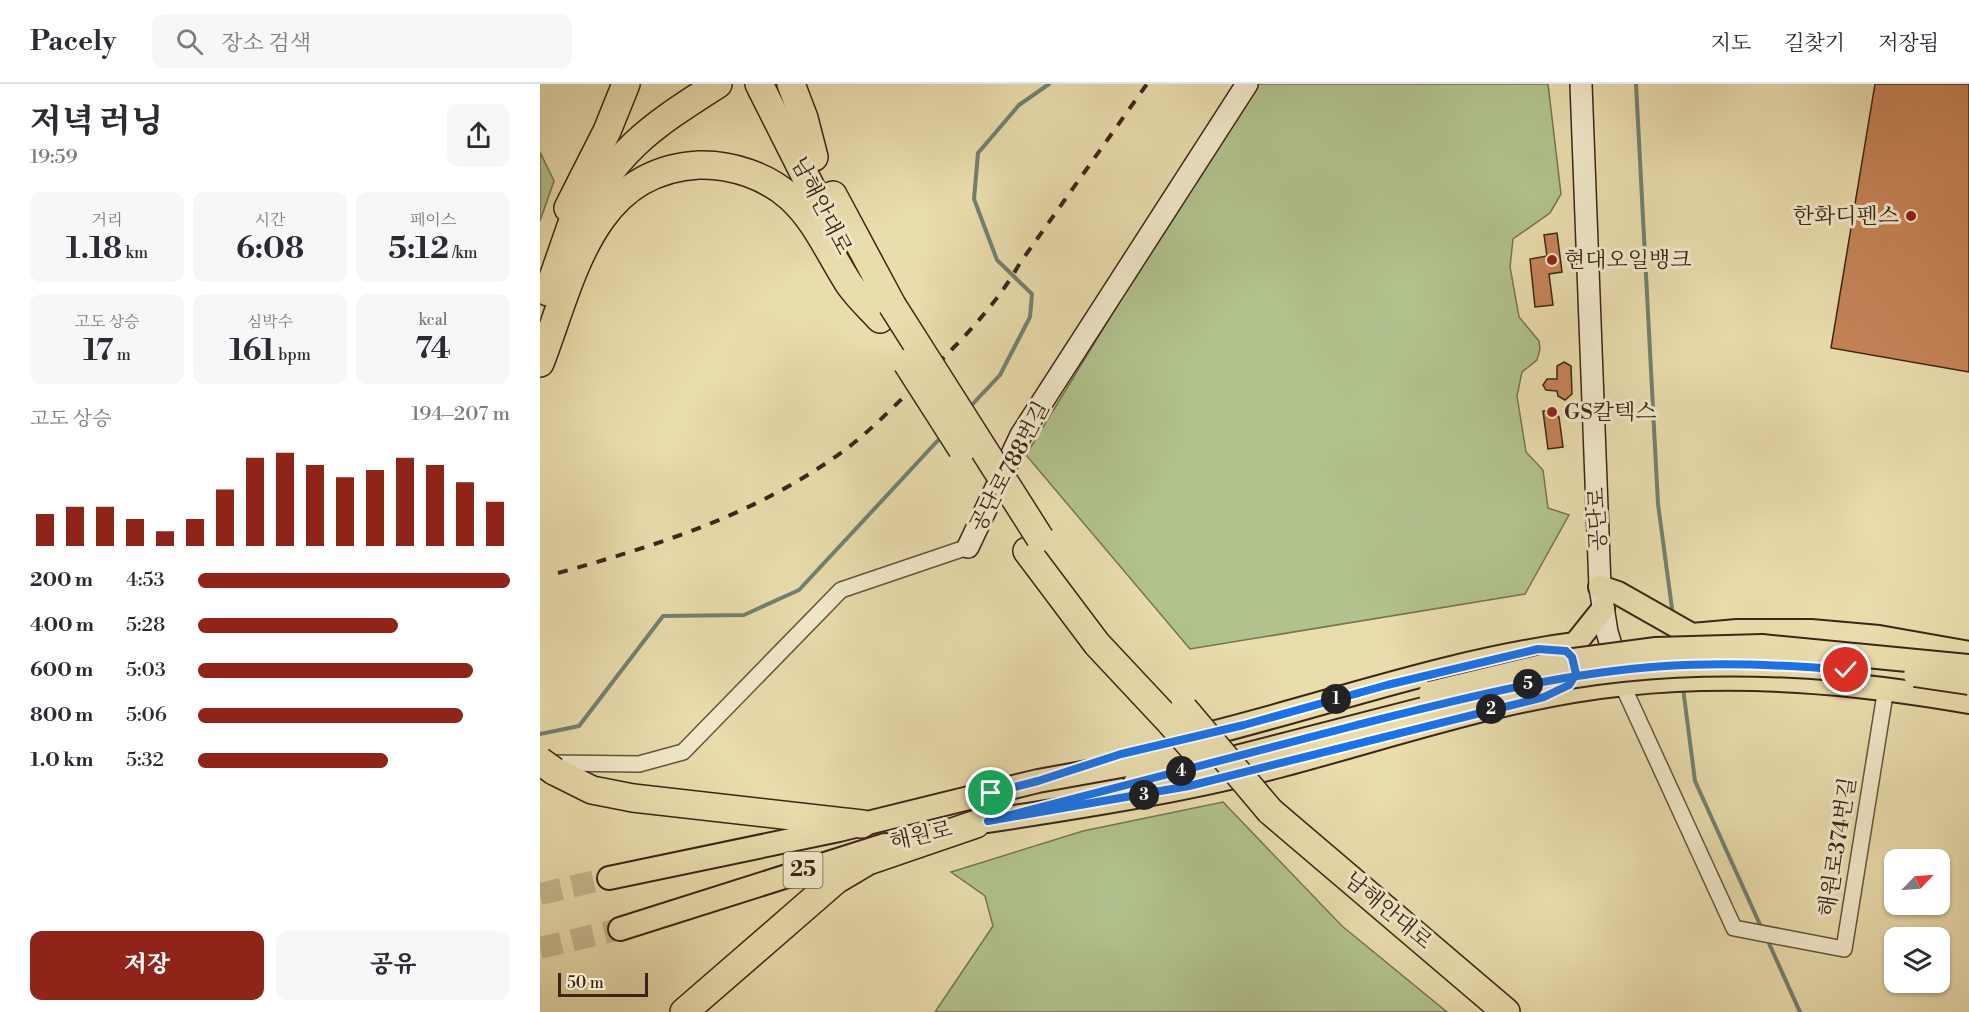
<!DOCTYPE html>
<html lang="ko">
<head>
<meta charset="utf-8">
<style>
  :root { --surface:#fff; --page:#f7f7f7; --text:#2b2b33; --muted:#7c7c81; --line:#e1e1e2; --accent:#8f2418 }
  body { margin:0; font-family:"Libre Bodoni","Noto Serif KR",serif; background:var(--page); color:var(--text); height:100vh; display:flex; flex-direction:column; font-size:22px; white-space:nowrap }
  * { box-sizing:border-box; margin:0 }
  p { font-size:20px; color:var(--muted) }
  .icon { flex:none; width:33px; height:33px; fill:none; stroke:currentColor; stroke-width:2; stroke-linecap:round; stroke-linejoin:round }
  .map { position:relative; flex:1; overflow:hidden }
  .drawer { display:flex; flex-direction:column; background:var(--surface); width:540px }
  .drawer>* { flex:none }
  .needle { width:39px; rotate:65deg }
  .buttons { position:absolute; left:1344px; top:765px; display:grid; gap:12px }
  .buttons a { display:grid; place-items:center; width:66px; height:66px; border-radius:12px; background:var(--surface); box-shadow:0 2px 4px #0004; font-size:30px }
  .scale { position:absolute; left:18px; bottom:15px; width:90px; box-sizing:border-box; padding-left:6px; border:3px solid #3c2517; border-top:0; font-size:16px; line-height:21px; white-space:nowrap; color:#3c2517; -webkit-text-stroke:4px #f1e8ca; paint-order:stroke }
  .pin { position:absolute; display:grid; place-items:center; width:51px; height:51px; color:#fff; margin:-26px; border:3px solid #fff; border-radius:50%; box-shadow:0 2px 6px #0007 }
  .km { position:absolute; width:30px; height:30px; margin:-15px; border-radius:50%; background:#222; color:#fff; font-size:16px; line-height:30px; text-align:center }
  .round { display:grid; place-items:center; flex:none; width:63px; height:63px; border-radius:12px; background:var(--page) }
  .summary { display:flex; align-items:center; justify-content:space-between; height:102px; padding:0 30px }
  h1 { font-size:33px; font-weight:800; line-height:45px }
  .figures { display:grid; grid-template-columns:repeat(3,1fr); gap:9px; height:102px; padding:6px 30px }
  .figures div { display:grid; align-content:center; border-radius:12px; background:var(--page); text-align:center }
  .figures b { font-size:30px; font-weight:800 }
  .figures small { font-size:16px; font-weight:400 }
  .figures p { font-size:16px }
  .chart { height:168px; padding:12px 30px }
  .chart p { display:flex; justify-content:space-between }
  .chart svg { width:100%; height:108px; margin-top:6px; stroke:var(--accent); stroke-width:6 }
  .cta { display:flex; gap:12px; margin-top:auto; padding:12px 30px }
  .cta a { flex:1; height:69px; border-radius:12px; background:var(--accent); color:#fff; font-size:24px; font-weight:800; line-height:69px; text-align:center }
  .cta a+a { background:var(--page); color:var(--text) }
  ul { padding:0 30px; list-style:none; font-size:20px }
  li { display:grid; grid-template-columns:96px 72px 1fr; align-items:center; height:45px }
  li i { height:15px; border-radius:8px; background:var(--accent) }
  header { display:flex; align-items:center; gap:36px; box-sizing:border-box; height:84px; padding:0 30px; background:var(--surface); border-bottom:2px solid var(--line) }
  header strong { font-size:28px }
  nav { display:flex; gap:33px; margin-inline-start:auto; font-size:21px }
  .search { width:420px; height:54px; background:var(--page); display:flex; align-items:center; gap:15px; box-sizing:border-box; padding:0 21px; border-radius:12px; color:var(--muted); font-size:22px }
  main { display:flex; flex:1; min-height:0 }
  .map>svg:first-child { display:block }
  .green { fill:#b1c28d; stroke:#767452; stroke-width:1.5 }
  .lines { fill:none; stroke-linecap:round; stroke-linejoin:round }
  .stream { stroke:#738070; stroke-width:4 }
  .building { fill:#c68459; stroke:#3c2517; stroke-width:1.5 }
  .primary-tunnel { stroke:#c6b78f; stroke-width:22; stroke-dasharray:22 11; stroke-linecap:butt }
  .street-casing { stroke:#67533c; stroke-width:18 }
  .secondary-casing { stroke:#3c2517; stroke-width:24 }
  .primary-casing { stroke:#3c2517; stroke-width:26 }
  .highway-casing { stroke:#3c2517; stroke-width:30 }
  .street { stroke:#f1e8ca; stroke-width:15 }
  .secondary { stroke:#f1e8ca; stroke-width:21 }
  .primary { stroke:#e9dcad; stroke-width:22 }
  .highway { stroke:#e9dcad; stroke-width:27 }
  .rail { stroke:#3c2517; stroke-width:4; stroke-dasharray:10 10; stroke-linecap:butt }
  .primary-bridge-casing { stroke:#3c2517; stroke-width:26; stroke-linecap:butt }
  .highway-bridge-casing { stroke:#3c2517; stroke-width:30; stroke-linecap:butt }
  .primary-bridge { stroke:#e9dcad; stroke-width:22 }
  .highway-bridge { stroke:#e9dcad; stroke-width:27 }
  .route-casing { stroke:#fff; stroke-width:12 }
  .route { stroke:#1a73e8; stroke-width:8 }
  .poi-dot { fill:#8f2418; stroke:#f1e8ca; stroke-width:2 }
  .labels { text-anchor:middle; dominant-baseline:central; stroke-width:6; stroke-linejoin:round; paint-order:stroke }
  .shield { fill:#f1e8ca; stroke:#72604d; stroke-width:1.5 }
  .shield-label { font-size:21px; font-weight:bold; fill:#3c2517 }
  .street-label { font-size:22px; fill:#3c2517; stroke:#f1e8ca }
  .poi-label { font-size:22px; fill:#3c2517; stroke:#f1e8ca; text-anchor:start }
</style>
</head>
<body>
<header>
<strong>Pacely</strong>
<div class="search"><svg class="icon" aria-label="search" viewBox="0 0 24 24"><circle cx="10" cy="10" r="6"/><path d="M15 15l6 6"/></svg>장소 검색</div>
<nav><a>지도</a><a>길찾기</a><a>저장됨</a></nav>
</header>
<main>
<section class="drawer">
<div class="summary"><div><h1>저녁 러닝</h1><p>19:59</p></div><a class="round"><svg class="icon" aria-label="share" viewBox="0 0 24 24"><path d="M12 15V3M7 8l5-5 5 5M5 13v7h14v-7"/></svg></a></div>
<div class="figures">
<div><p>거리</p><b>1.18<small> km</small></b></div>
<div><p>시간</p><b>6:08</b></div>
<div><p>페이스</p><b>5:12<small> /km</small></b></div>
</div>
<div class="figures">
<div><p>고도 상승</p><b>17<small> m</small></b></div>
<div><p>심박수</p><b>161<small> bpm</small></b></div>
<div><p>kcal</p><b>74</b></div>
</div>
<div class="chart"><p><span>고도 상승</span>194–207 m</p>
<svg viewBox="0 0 160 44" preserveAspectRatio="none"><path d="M5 44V31M15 44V28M25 44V28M35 44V33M45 44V38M55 44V33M65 44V21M75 44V8M85 44V6M95 44V11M105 44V16M115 44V13M125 44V8M135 44V11M145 44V18M155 44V26"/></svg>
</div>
<ul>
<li><b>200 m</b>4:53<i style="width:100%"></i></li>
<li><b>400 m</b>5:28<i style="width:64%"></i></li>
<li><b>600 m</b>5:03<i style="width:88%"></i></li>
<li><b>800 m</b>5:06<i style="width:85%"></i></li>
<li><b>1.0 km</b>5:32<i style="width:61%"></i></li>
</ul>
<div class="cta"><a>저장</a><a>공유</a></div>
</section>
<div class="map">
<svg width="1429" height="928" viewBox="0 0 1429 928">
  <rect width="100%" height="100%" fill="#e9dcad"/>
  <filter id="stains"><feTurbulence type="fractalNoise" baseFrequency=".00333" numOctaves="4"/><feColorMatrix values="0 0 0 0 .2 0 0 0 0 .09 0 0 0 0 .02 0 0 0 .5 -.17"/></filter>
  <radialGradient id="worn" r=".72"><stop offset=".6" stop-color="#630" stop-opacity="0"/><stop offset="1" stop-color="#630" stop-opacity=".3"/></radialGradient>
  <!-- green -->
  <g class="green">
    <polygon points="713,0 1008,0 1021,110 1010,129 973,155 970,183 979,233 999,257 1000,265 997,276 982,288 977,312 986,368 1003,386 1008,424 1029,431 985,510 650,565 486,371"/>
    <polygon points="0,68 14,97 0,137"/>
    <polygon points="683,718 802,842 907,928 395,928 453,842 445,812 411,788 543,747"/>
  </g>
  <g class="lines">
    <!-- stream -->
    <g class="stream">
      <polyline points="1096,0 1118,420 1133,532"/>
      <polyline points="428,325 460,291 490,233 492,210 457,176 434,115 438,69 479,21 509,0"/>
      <polyline points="1143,604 1155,697 1222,845"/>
      <polyline points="0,650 39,642 123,532 204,531 259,506 402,352"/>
      <polyline points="1227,855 1260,928"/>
    </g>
  </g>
  <!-- building -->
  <g class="building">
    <polygon points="1335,0 1429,0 1429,288 1291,264"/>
    <polygon points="1017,149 1022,188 1009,190 1013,221 995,223 990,175 1007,172 1004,151"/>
    <polygon points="1024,278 1031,282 1032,310 1025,316 1018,312 1017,307 1006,306 1003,301 1007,295 1017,295 1017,282"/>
    <polygon points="1003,327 1011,327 1019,333 1023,363 1008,365"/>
  </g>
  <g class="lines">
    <!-- primary-tunnel -->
    <g class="primary-tunnel">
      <polyline points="0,810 69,794"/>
      <polyline points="0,864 80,845"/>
    </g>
    <defs>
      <g id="street">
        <polyline points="1082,600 1194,844 1304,865 1346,604"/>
        <polyline points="10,679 99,680 143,668 301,506 428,463"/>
      </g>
      <g id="secondary">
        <polyline points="1041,0 1060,503 1067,548 1079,588"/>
        <polyline points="428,463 481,351 707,0"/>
      </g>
      <g id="primary">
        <polyline points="1060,503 1078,509 1152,551 1197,547 1271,547 1339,553 1429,569"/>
        <path d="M652,654C780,623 905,577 1035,560L1063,525"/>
        <polyline points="595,699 895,622"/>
        <path d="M448,737C546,722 643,707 739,682C853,652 967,612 1085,600C1201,588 1315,598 1429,618"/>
        <polyline points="69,794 299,746 498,697 653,669"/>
        <polyline points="80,845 345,761"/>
      </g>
      <g id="highway">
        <polyline points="219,0 291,143"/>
        <polyline points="251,0 264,34 274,73"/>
        <polyline points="293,111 352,221"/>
        <polyline points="28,124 67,47 86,0"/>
        <path d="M38,145C69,70 112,42 178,0"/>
        <polyline points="8,208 37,125"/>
        <path d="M0,279C32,197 50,87 159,81C191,80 227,92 251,114C277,138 290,171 309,200C318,213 330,224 340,235"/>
        <polyline points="487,467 557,560 631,639"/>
        <polyline points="14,687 52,706 93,714 322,740"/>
        <polyline points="730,727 966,928"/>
        <polyline points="144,928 296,796 328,777 436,740"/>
      </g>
    </defs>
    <!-- street casing -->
    <use href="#street" class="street-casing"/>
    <!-- secondary casing -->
    <use href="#secondary" class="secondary-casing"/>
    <!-- primary casing -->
    <use href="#primary" class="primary-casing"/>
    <!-- highway casing -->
    <use href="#highway" class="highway-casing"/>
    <!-- street -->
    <use href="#street" class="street"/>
    <!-- secondary -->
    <use href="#secondary" class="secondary"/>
    <!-- primary -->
    <use href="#primary" class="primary"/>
    <!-- highway -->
    <use href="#highway" class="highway"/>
    <!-- rail -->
    <path class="rail" d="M18,489C119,461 217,430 302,368C331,347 357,319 383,294C419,259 455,223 480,179L607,0"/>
    <defs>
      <g id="primary-bridge">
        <polyline points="1375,591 1429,599"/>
        <path d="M978,603C1083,579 1191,576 1298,585"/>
        <polyline points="890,609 1019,578 1116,565 1222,562 1429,582"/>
      </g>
      <g id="highway-bridge">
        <polyline points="352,221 500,454"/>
        <polyline points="367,279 422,365"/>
        <polyline points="644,625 730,727"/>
        <polyline points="631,639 660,672"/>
        <polyline points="0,677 14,687"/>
      </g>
    </defs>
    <!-- primary-bridge casing -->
    <use href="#primary-bridge" class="primary-bridge-casing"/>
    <!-- highway-bridge casing -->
    <use href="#highway-bridge" class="highway-bridge-casing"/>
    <!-- primary-bridge -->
    <use href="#primary-bridge" class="primary-bridge"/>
    <!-- highway-bridge -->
    <use href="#highway-bridge" class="highway-bridge"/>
  </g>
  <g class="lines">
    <defs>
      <path id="route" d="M451,709L498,697L581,670L704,641L847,601L998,565L1026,567L1032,573L1036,590L1029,601L1004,613L649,702L448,737C570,706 691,673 813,642C916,616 1019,589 1125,582C1186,578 1246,581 1306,586"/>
    </defs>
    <!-- route casing -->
    <use href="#route" class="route-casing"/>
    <!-- route -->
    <use href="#route" class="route"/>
  </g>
  <!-- markers -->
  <g class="poi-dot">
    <circle cx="1371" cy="132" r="6"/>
    <circle cx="1012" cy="176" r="6"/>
    <circle cx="1012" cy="328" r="6"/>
  </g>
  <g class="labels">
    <!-- shield labels -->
    <rect class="shield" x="243.5" y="768" width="39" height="36" rx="4.5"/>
    <g class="shield-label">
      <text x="263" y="786">25</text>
    </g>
    <!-- street labels -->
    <g class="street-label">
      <text transform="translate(281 122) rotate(63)">남해안대로</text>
      <text transform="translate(470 383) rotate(-62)">공단로788번길</text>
      <text transform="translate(1058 435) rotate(-92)">공단로</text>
      <text transform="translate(381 752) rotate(-13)">해원로</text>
      <text transform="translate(1298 763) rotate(-81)">해원로374번길</text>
      <text transform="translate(848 827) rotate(40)">남해안대로</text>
    </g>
    <!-- poi labels -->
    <g class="poi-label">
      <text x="1359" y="132" text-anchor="end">한화디펜스</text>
      <text x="1024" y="176">현대오일뱅크</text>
      <text x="1024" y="328">GS칼텍스</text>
    </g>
  </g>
  <rect width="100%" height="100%" filter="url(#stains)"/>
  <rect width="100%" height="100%" fill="url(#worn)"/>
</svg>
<div class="buttons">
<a><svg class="needle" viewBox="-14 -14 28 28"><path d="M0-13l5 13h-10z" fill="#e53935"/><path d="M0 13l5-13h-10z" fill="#7c7c81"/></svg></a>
<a><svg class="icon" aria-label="layers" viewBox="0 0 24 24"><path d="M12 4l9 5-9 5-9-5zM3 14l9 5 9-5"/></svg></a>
</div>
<div class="scale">50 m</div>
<div class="pin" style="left:451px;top:709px;background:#1e9e55"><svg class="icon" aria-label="arrive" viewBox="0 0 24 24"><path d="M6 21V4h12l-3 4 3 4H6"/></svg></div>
<div class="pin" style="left:1306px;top:586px;background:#d93025"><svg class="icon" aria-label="check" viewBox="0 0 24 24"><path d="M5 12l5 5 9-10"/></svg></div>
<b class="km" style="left:796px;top:615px">1</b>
<b class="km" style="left:951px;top:625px">2</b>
<b class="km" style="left:604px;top:711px">3</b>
<b class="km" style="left:641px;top:687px">4</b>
<b class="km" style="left:988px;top:600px">5</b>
</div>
</main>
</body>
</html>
